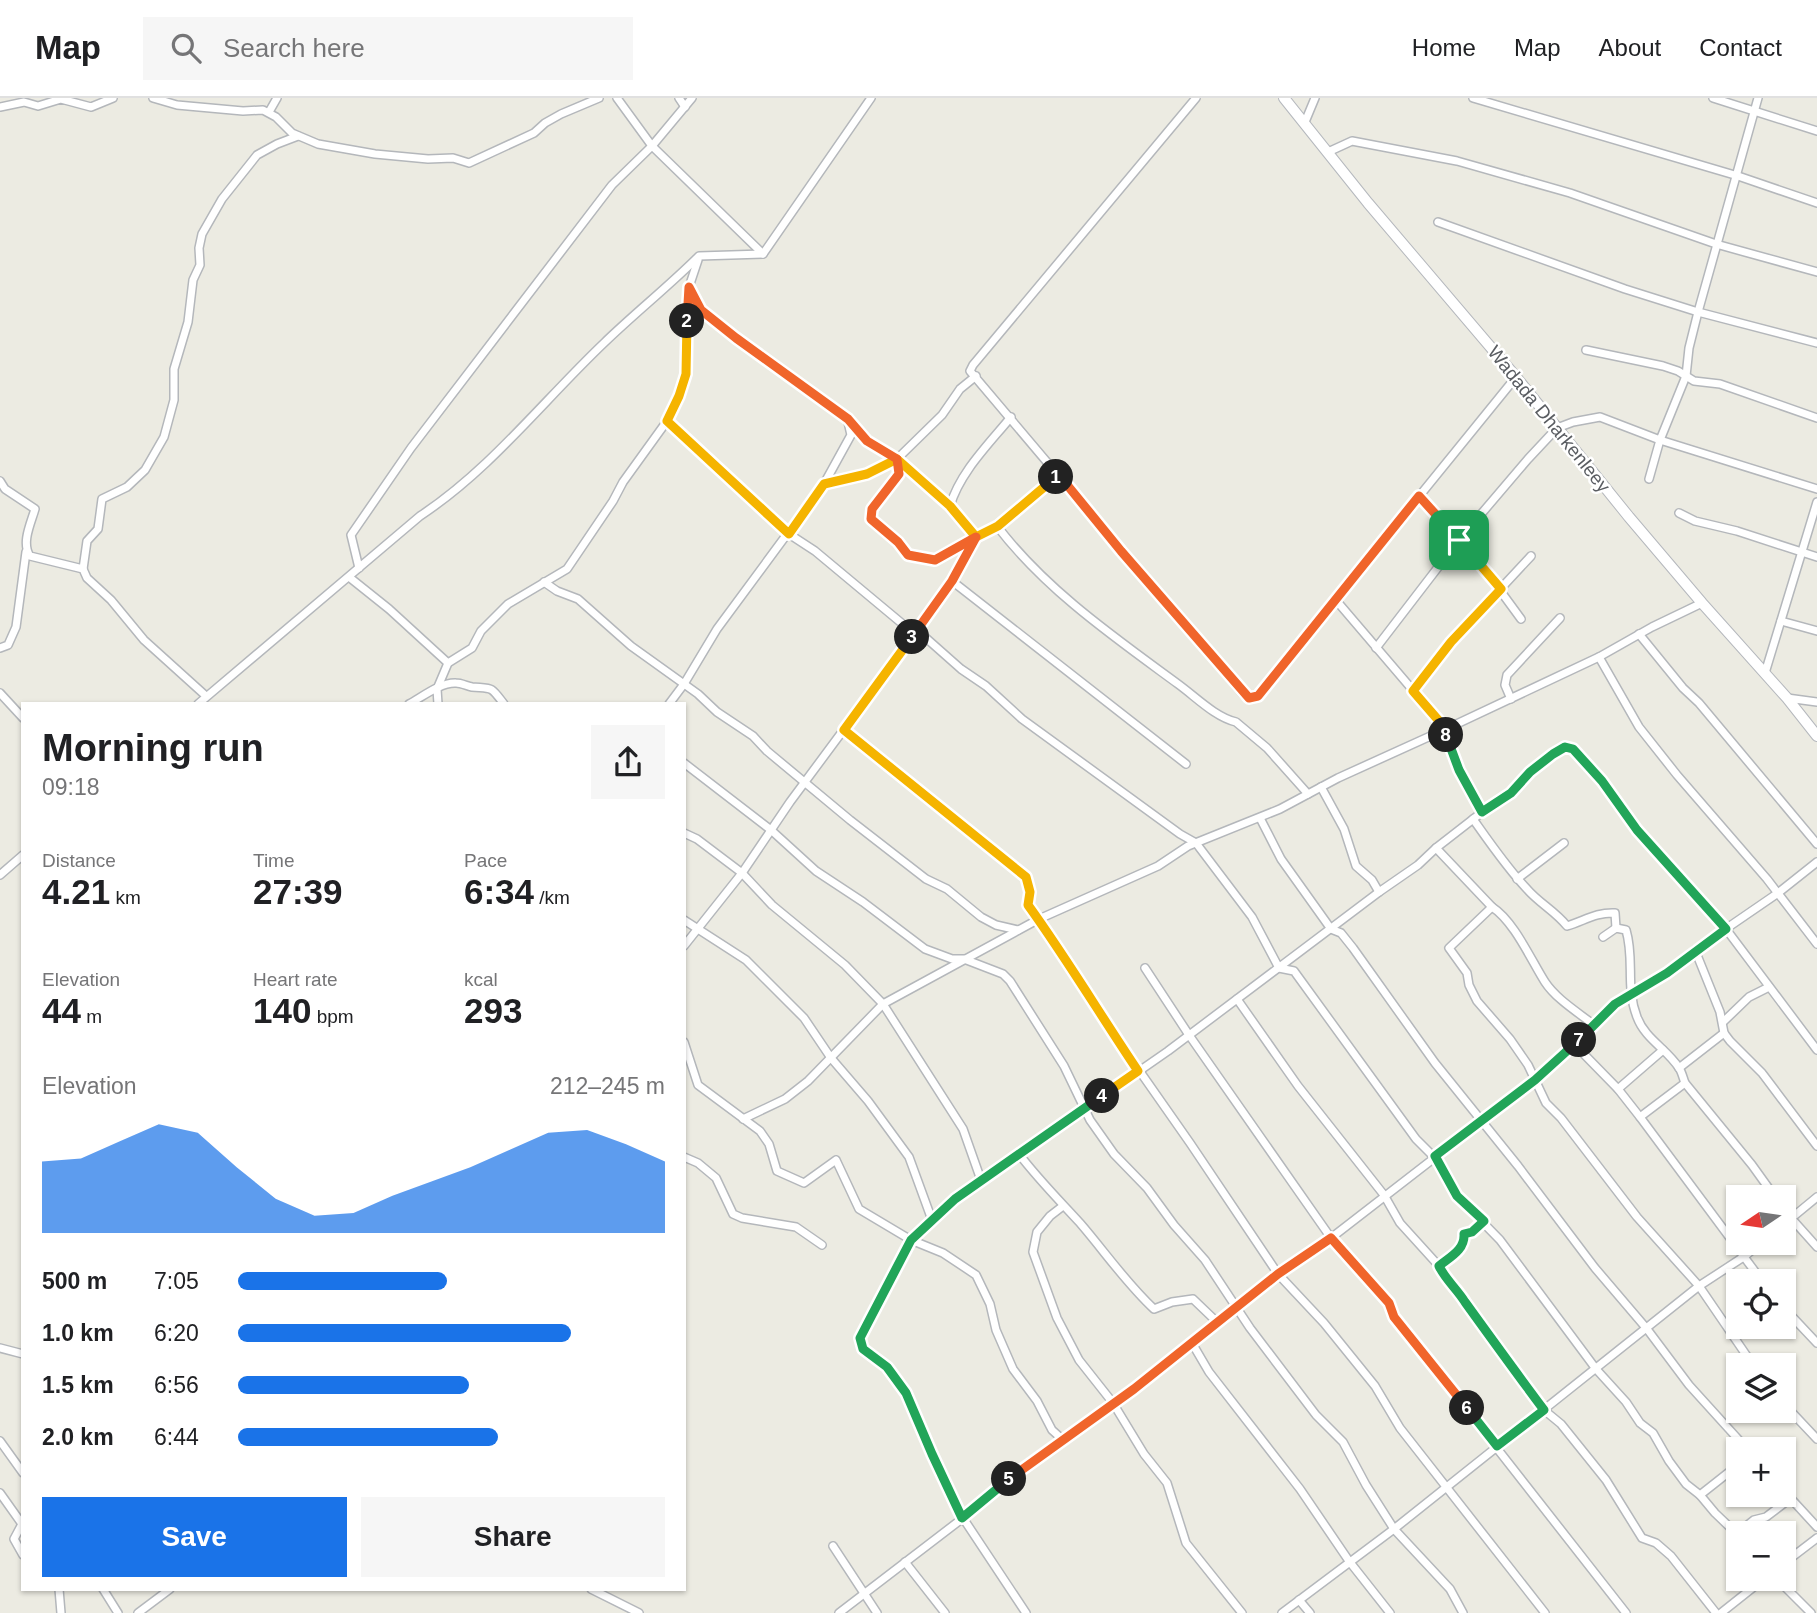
<!DOCTYPE html>
<html lang="en">
<head>
<meta charset="utf-8">
<style>
  :root { --surface:#fff; --page:#f6f6f6; --text:#202124; --muted:#757577; --line:#e0e0e0; --accent:#1a73e8 }
  body { margin:0; font-family:Helvetica,sans-serif; background:var(--page); color:var(--text); height:100vh; display:flex; flex-direction:column; font-size:26px; white-space:nowrap }
  * { box-sizing:border-box; margin:0 }
  p { font-size:23px; color:var(--muted) }
  .icon { flex:none; width:38px; height:38px; fill:none; stroke:currentColor; stroke-width:2; stroke-linecap:round; stroke-linejoin:round }
  .map { position:relative; flex:1; overflow:hidden }
  .panel { position:absolute; left:21px; top:604px; width:665px; height:889px; display:flex; flex-direction:column; background:var(--surface); border-radius:0px; box-shadow:0 2px 5px #0004 }
  .panel>* { flex:none }
  .needle { width:46px; rotate:257deg }
  .tools { position:absolute; left:1726px; top:1087px; display:grid; gap:14px }
  .tools a { display:grid; place-items:center; width:70px; height:70px; border-radius:0px; background:var(--surface); box-shadow:0 2px 5px #0004; font-size:35px }
  .pin { position:absolute; display:grid; place-items:center; width:60px; height:60px; color:#fff; margin:-30px; border-radius:14px; box-shadow:0 4px 10px #0006 }
  .km { position:absolute; width:35px; height:35px; margin:-18px; border-radius:50%; background:#222; color:#fff; font-size:19px; line-height:35px; text-align:center }
  .round { display:grid; place-items:center; flex:none; width:74px; height:74px; border-radius:0px; background:var(--page) }
  .summary { display:flex; align-items:center; justify-content:space-between; height:119px; padding:0 21px }
  h1 { font-size:38px; font-weight:600; line-height:52px }
  .metrics { display:grid; grid-template-columns:repeat(3,1fr); gap:10px; height:119px; padding:7px 21px }
  .metrics div { display:grid; align-content:center }
  .metrics b { font-size:35px; font-weight:600 }
  .metrics small { font-size:19px; font-weight:400 }
  .metrics p { font-size:19px }
  .chart { height:196px; padding:14px 21px }
  .chart p { display:flex; justify-content:space-between }
  .chart svg { width:100%; height:126px; margin-top:7px; fill:var(--accent); opacity:.7 }
  .action { display:flex; gap:14px; margin-top:auto; padding:14px 21px }
  .action a { flex:1; height:80px; border-radius:0px; background:var(--accent); color:#fff; font-size:28px; font-weight:600; line-height:80px; text-align:center }
  .action a+a { background:var(--page); color:var(--text) }
  ul { padding:0 21px; list-style:none; font-size:23px }
  li { display:grid; grid-template-columns:112px 84px 1fr; align-items:center; height:52px }
  li i { height:18px; border-radius:9px; background:var(--accent) }
  header { display:flex; align-items:center; gap:42px; box-sizing:border-box; height:98px; padding:0 35px; background:var(--surface); border-bottom:2px solid var(--line) }
  header strong { font-size:33px }
  nav { display:flex; gap:38px; margin-inline-start:auto; font-size:24px }
  .search { width:490px; height:63px; background:var(--page); display:flex; align-items:center; gap:18px; box-sizing:border-box; padding:0 24px; border-radius:0px; color:var(--muted); font-size:26px }
  .map>svg:first-child { display:block }
  .lines { fill:none; stroke-linecap:round; stroke-linejoin:round }
  .minor-casing { stroke:#b4b7bb; stroke-width:10 }
  .secondary-casing { stroke:#b5b8bd; stroke-width:12 }
  .minor { stroke:#fff; stroke-width:7 }
  .secondary { stroke:#fff; stroke-width:10 }
  .split-1-casing { stroke:#fff; stroke-width:14 }
  .split-2-casing { stroke:#fff; stroke-width:14 }
  .split-3-casing { stroke:#fff; stroke-width:14 }
  .split-4-casing { stroke:#fff; stroke-width:14 }
  .split-5-casing { stroke:#fff; stroke-width:14 }
  .split-6-casing { stroke:#fff; stroke-width:14 }
  .split-7-casing { stroke:#fff; stroke-width:14 }
  .split-8-casing { stroke:#fff; stroke-width:14 }
  .split-9-casing { stroke:#fff; stroke-width:14 }
  .split-1 { stroke:#f0652b; stroke-width:9 }
  .split-2 { stroke:#f5b400; stroke-width:9 }
  .split-3 { stroke:#f0652b; stroke-width:9 }
  .split-4 { stroke:#f5b400; stroke-width:9 }
  .split-5 { stroke:#22a559; stroke-width:9 }
  .split-6 { stroke:#f0652b; stroke-width:9 }
  .split-7 { stroke:#22a559; stroke-width:9 }
  .split-8 { stroke:#22a559; stroke-width:9 }
  .split-9 { stroke:#f5b400; stroke-width:9 }
  .labels { text-anchor:middle; dominant-baseline:central; stroke-width:5; stroke-linejoin:round; paint-order:stroke }
  .street-label { font-size:19px; fill:#5a5d62; stroke:#fff }
</style>
</head>
<body>
<header>
<strong>Map</strong>
<div class="search"><svg class="icon" aria-label="search" viewBox="0 0 24 24"><circle cx="10" cy="10" r="6"/><path d="M15 15l6 6"/></svg>Search here</div>
<nav><a>Home</a><a>Map</a><a>About</a><a>Contact</a></nav>
</header>
<div class="map">
<svg width="1817" height="1515" viewBox="0 0 1817 1515">
  <rect width="100%" height="100%" fill="#ecebe2"/>
  <g class="lines">
    <defs>
      <g id="minor">
        <polyline points="153,0 177,7 243,13 263,12 276,19 292,35 318,46 375,56 428,61 453,60 469,65 534,35 545,25 561,16 599,0"/>
        <polyline points="617,0 652,48 763,156"/>
        <polyline points="679,0 685,9"/>
        <polyline points="1196,0 973,267 970,273 1243,596 1249,600 1257,598 1516,279"/>
        <polyline points="1473,0 1738,78 1817,105"/>
        <polyline points="1713,0 1817,33"/>
        <polyline points="0,9 24,4 38,8 61,1 91,9 113,0"/>
        <polyline points="269,14 277,0"/>
        <polyline points="1305,24 1315,0"/>
        <polyline points="1328,54 1352,43 1457,63 1570,95 1716,146 1817,174"/>
        <polyline points="1438,124 1625,191 1698,214 1817,245"/>
        <polyline points="690,190 701,212 736,240 848,322 867,343 897,361 950,408"/>
        <polyline points="1586,252 1663,268 1678,273 1694,283 1720,286 1817,320"/>
        <polyline points="667,323 789,436 815,453 905,528 926,540 961,571 986,588 1022,621 1180,736 1196,745 1252,819 1279,870 1294,873 1416,1041 1439,1064 1457,1098 1500,1142 1596,1271 1626,1304 1640,1325 1653,1335 1669,1363 1686,1386 1700,1397 1738,1367"/>
        <polyline points="897,362 899,376 872,411 871,421 898,444 908,457 935,462 997,428 1059,377"/>
        <polyline points="1649,381 1660,342 1686,278 1689,250 1698,214 1758,0"/>
        <path d="M0,383L5,391L35,411C31,425 21,445 30,458L83,471L87,480L111,502L144,542L206,598"/>
        <polyline points="824,386 851,337 848,324"/>
        <polyline points="1419,398 1480,465 1521,521"/>
        <polyline points="1679,415 1695,423 1737,433 1817,459"/>
        <path d="M997,428C1046,492 1114,539 1178,586C1196,599 1215,619 1236,624L1267,650L1308,696"/>
        <polyline points="359,470 351,437 411,350 612,87 652,48 692,0"/>
        <polyline points="83,471 87,443 98,431 102,401 127,389 145,372 164,339 174,302 174,271 188,224 193,182 200,167 199,150 202,136 222,101 257,57 277,46 298,38"/>
        <polyline points="349,479 389,511 448,565"/>
        <polyline points="952,483 1186,666"/>
        <polyline points="544,484 557,493 578,501 631,548 698,596 717,614 753,638 767,653 850,722 926,781 947,791 981,819 996,827 1018,832"/>
        <polyline points="1781,523 1817,533"/>
        <polyline points="1639,536 1683,590 1699,605 1817,746"/>
        <polyline points="0,550 8,547 16,529 26,454"/>
        <polyline points="1376,550 1459,442 1528,361 1557,330 1573,324 1600,319 1660,342 1817,391"/>
        <polyline points="1599,559 1639,629 1677,677 1767,781 1817,846"/>
        <polyline points="1765,575 1817,404"/>
        <polyline points="1413,593 1451,544 1531,458"/>
        <polyline points="0,595 23,620"/>
        <polyline points="1787,600 1817,604"/>
        <polyline points="1511,601 1505,587 1507,577 1560,520"/>
        <path d="M198,606L420,418C490,372 543,303 604,245C635,215 669,188 699,158L763,156L871,0"/>
        <path d="M409,606C422,599 441,584 456,585C461,585 467,588 472,589C494,591 490,588 504,606"/>
        <polyline points="438,606 437,591 448,565 472,550 481,533 508,506 567,471 613,403 623,384 667,323 679,298 686,277 689,189 698,162"/>
        <polyline points="669,606 684,586 717,531 824,386 867,376 897,361 942,317 960,291 976,278"/>
        <polyline points="844,633 1026,779 1030,794 1028,807 1065,859 1092,905 1190,1045 1278,1176 1324,1225 1375,1288 1400,1330 1545,1515"/>
        <polyline points="684,665 771,732 816,773 863,804 925,851 952,861 964,861 1003,876 1010,883 1064,968 1090,1022 1114,1056 1147,1090 1174,1127 1205,1162 1250,1230 1316,1317 1343,1344 1366,1387 1394,1431 1450,1491 1463,1515"/>
        <polyline points="1321,689 1344,731 1356,768 1372,782 1379,794 1418,767 1436,750 1490,708 1511,695 1530,674 1554,656 1565,649 1573,651 1602,683 1637,732 1726,831 1817,952"/>
        <path d="M1482,714C1469,688 1448,660 1446,631L1599,559L1652,529L1702,505"/>
        <polyline points="1260,720 1281,761 1331,831 1341,835 1353,850 1435,965 1518,1068 1595,1170 1647,1231 1689,1287 1747,1351"/>
        <path d="M1473,721C1490,745 1507,770 1527,791C1539,805 1555,813 1567,828C1584,823 1596,814 1615,815L1616,830"/>
        <polyline points="684,735 697,741 742,775 772,807 845,867 883,906 963,1031 981,1082"/>
        <polyline points="1436,750 1492,809 1449,850 1467,875 1469,887 1477,903 1510,941 1528,967 1546,1005 1561,1020 1637,1119 1699,1188 1753,1267"/>
        <polyline points="0,777 23,757"/>
        <polyline points="1517,781 1564,745"/>
        <path d="M1492,809C1514,823 1531,862 1545,884C1556,901 1579,915 1594,927"/>
        <polyline points="684,822 746,862 804,920 831,960 868,1003 909,1059 932,1122"/>
        <path d="M1603,839L1616,830L1626,832C1635,862 1625,888 1637,919C1645,941 1667,951 1679,970C1682,974 1683,980 1685,985L1752,1067L1775,1099"/>
        <path d="M684,848L742,775L790,704L905,549L952,483L976,439L950,408C960,374 989,346 1011,319"/>
        <polyline points="1695,852 1720,914 1724,935 1730,943 1762,975 1817,1048"/>
        <polyline points="1145,870 1189,937 1331,1140 1389,1205 1394,1219 1626,1515"/>
        <polyline points="1237,901 1298,988 1384,1097 1400,1125 1439,1168 1443,1177 1458,1193 1501,1256 1544,1312 1561,1326 1606,1382 1642,1440 1656,1445 1671,1458 1716,1515"/>
        <polyline points="1723,924 1749,899 1769,889"/>
        <polyline points="684,944 698,987 760,1033 769,1046 777,1073 804,1085 836,1062 859,1111 911,1142 943,1155 976,1177 990,1206 996,1232 1013,1271 1037,1303 1052,1332 1062,1341 1027,1366 963,1420 1026,1515"/>
        <polyline points="1575,947 1618,991 1640,1019 1762,1183"/>
        <polyline points="1679,970 1724,935"/>
        <polyline points="1618,991 1663,952"/>
        <polyline points="1640,1019 1685,985"/>
        <polyline points="743,1021 785,1001 808,983 883,906 1039,821 1158,768 1188,748 1280,711 1338,680 1446,631 1335,501"/>
        <path d="M1019,1056C1038,1081 1059,1102 1080,1125C1105,1154 1126,1185 1154,1211L1172,1204L1193,1201L1217,1224"/>
        <polyline points="684,1059 698,1065 716,1080 733,1116 742,1120 796,1129 822,1147"/>
        <polyline points="1063,1108 1050,1118 1037,1134 1033,1154 1057,1220 1079,1262 1113,1305 1144,1356 1167,1385 1186,1445 1242,1515"/>
        <polyline points="1783,1111 1817,1149"/>
        <polyline points="1783,1127 1817,1099"/>
        <path d="M1439,1168C1450,1159 1465,1151 1464,1136L1472,1134L1484,1123"/>
        <polyline points="1783,1209 1817,1245"/>
        <polyline points="0,1250 23,1256"/>
        <polyline points="1783,1305 1817,1341"/>
        <polyline points="1062,1341 1134,1291 1192,1245"/>
        <polyline points="0,1343 23,1375"/>
        <polyline points="1783,1392 1817,1429"/>
        <polyline points="0,1395 22,1426 14,1441 23,1457"/>
        <polyline points="1700,1397 1715,1415 1738,1437"/>
        <polyline points="1733,1432 1744,1430 1754,1422 1766,1419 1791,1400"/>
        <polyline points="833,1448 877,1515"/>
        <polyline points="905,1464 945,1515"/>
        <polyline points="1783,1466 1817,1440"/>
        <polyline points="1776,1480 1811,1515"/>
        <polyline points="59,1491 61,1515"/>
        <polyline points="103,1491 118,1515"/>
        <polyline points="591,1491 639,1515"/>
        <polyline points="1299,1502 1310,1515"/>
        <polyline points="138,1515 170,1491"/>
        <polyline points="839,1515 963,1420 932,1356 906,1295 887,1269 863,1251 860,1240 911,1142 955,1101 1168,953 1379,794"/>
        <polyline points="1282,1515 1394,1431 1699,1188 1745,1158 1762,1144"/>
        <polyline points="1390,1515 1349,1463 1300,1391 1209,1274 1192,1245 1278,1176 1331,1140 1535,982 1590,933 1615,906 1667,875 1695,852 1778,795 1817,764"/>
        <polyline points="1721,1515 1765,1480"/>
      </g>
      <polyline id="secondary" points="1284,0 1368,105 1516,279 1629,419 1702,505 1787,600 1817,638"/>
    </defs>
    <!-- minor casing -->
    <use href="#minor" class="minor-casing"/>
    <!-- secondary casing -->
    <use href="#secondary" class="secondary-casing"/>
    <!-- minor -->
    <use href="#minor" class="minor"/>
    <!-- secondary -->
    <use href="#secondary" class="secondary"/>
  </g>
  <g class="lines">
    <defs>
      <polyline id="split-1" points="1056,379 1059,377 1121,453 1249,600 1258,598 1419,398 1459,442"/>
      <polyline id="split-2" points="687,223 686,276 679,298 667,323 789,436 824,386 867,376 897,361 950,408 976,439 998,428 1056,379"/>
      <polyline id="split-3" points="687,223 689,189 701,212 736,240 848,321 867,343 897,361 899,376 872,411 871,421 898,444 908,457 935,462 976,439 952,483 912,539"/>
      <path id="split-4" d="M912,539L844,632L1026,779L1030,794L1028,807C1067,861 1101,918 1138,973L1102,998"/>
      <polyline id="split-5" points="1009,1381 962,1420 932,1356 906,1295 887,1269 863,1251 860,1240 911,1142 955,1101 1102,998"/>
      <polyline id="split-6" points="1009,1381 1134,1291 1278,1176 1331,1140 1389,1205 1394,1219 1467,1310"/>
      <path id="split-7" d="M1467,1310L1497,1348L1544,1312C1517,1276 1491,1240 1465,1204C1457,1191 1445,1181 1439,1168C1450,1159 1465,1152 1464,1136L1472,1134L1484,1123L1457,1098L1435,1058L1535,982L1579,942"/>
      <polyline id="split-8" points="1446,637 1459,672 1482,714 1511,695 1530,674 1553,656 1565,649 1573,651 1602,683 1637,732 1726,831 1667,875 1615,906 1579,942"/>
      <polyline id="split-9" points="1446,637 1446,631 1413,593 1451,544 1501,491 1459,442"/>
    </defs>
    <!-- split-1 casing -->
    <use href="#split-1" class="split-1-casing"/>
    <!-- split-2 casing -->
    <use href="#split-2" class="split-2-casing"/>
    <!-- split-3 casing -->
    <use href="#split-3" class="split-3-casing"/>
    <!-- split-4 casing -->
    <use href="#split-4" class="split-4-casing"/>
    <!-- split-5 casing -->
    <use href="#split-5" class="split-5-casing"/>
    <!-- split-6 casing -->
    <use href="#split-6" class="split-6-casing"/>
    <!-- split-7 casing -->
    <use href="#split-7" class="split-7-casing"/>
    <!-- split-8 casing -->
    <use href="#split-8" class="split-8-casing"/>
    <!-- split-9 casing -->
    <use href="#split-9" class="split-9-casing"/>
    <!-- split-1 -->
    <use href="#split-1" class="split-1"/>
    <!-- split-2 -->
    <use href="#split-2" class="split-2"/>
    <!-- split-3 -->
    <use href="#split-3" class="split-3"/>
    <!-- split-4 -->
    <use href="#split-4" class="split-4"/>
    <!-- split-5 -->
    <use href="#split-5" class="split-5"/>
    <!-- split-6 -->
    <use href="#split-6" class="split-6"/>
    <!-- split-7 -->
    <use href="#split-7" class="split-7"/>
    <!-- split-8 -->
    <use href="#split-8" class="split-8"/>
    <!-- split-9 -->
    <use href="#split-9" class="split-9"/>
  </g>
  <g class="labels">
    <!-- street labels -->
    <g class="street-label">
      <text transform="translate(1549 321) rotate(51)">Wadada Dharkenleey</text>
    </g>
  </g>
</svg>
<div class="tools">
<a><svg class="needle" viewBox="-14 -14 28 28"><path d="M0-13l5 13h-10z" fill="#e53935"/><path d="M0 13l5-13h-10z" fill="#757577"/></svg></a>
<a><svg class="icon" aria-label="locate" viewBox="0 0 24 24"><circle cx="12" cy="12" r="6"/><path d="M12 2v4M12 18v4M2 12h4M18 12h4"/></svg></a>
<a><svg class="icon" aria-label="layers" viewBox="0 0 24 24"><path d="M12 4l9 5-9 5-9-5zM3 14l9 5 9-5"/></svg></a>
<a>+</a>
<a>−</a>
</div>
<div class="pin" style="left:1459px;top:442px;background:#1e9e55"><svg class="icon" aria-label="arrive" viewBox="0 0 24 24"><path d="M6 21V4h12l-3 4 3 4H6"/></svg></div>
<b class="km" style="left:1056px;top:379px">1</b>
<b class="km" style="left:687px;top:223px">2</b>
<b class="km" style="left:912px;top:539px">3</b>
<b class="km" style="left:1102px;top:998px">4</b>
<b class="km" style="left:1009px;top:1381px">5</b>
<b class="km" style="left:1467px;top:1310px">6</b>
<b class="km" style="left:1579px;top:942px">7</b>
<b class="km" style="left:1446px;top:637px">8</b>
<section class="panel">
<div class="summary"><div><h1>Morning run</h1><p>09:18</p></div><a class="round"><svg class="icon" aria-label="share" viewBox="0 0 24 24"><path d="M12 15V3M7 8l5-5 5 5M5 13v7h14v-7"/></svg></a></div>
<div class="metrics">
<div><p>Distance</p><b>4.21<small> km</small></b></div>
<div><p>Time</p><b>27:39</b></div>
<div><p>Pace</p><b>6:34<small> /km</small></b></div>
</div>
<div class="metrics">
<div><p>Elevation</p><b>44<small> m</small></b></div>
<div><p>Heart rate</p><b>140<small> bpm</small></b></div>
<div><p>kcal</p><b>293</b></div>
</div>
<div class="chart"><p><span>Elevation</span>212–245 m</p>
<svg viewBox="0 0 160 44" preserveAspectRatio="none"><path d="M0 44V19L10 18L20 12L30 6L40 9L50 21L60 32L70 38L80 37L90 31L100 26L110 21L120 15L130 9L140 8L150 13L160 19V44z"/></svg>
</div>
<ul>
<li><b>500 m</b>7:05<i style="width:49%"></i></li>
<li><b>1.0 km</b>6:20<i style="width:78%"></i></li>
<li><b>1.5 km</b>6:56<i style="width:54%"></i></li>
<li><b>2.0 km</b>6:44<i style="width:61%"></i></li>
</ul>
<div class="action"><a>Save</a><a>Share</a></div>
</section>
</div>
</body>
</html>
